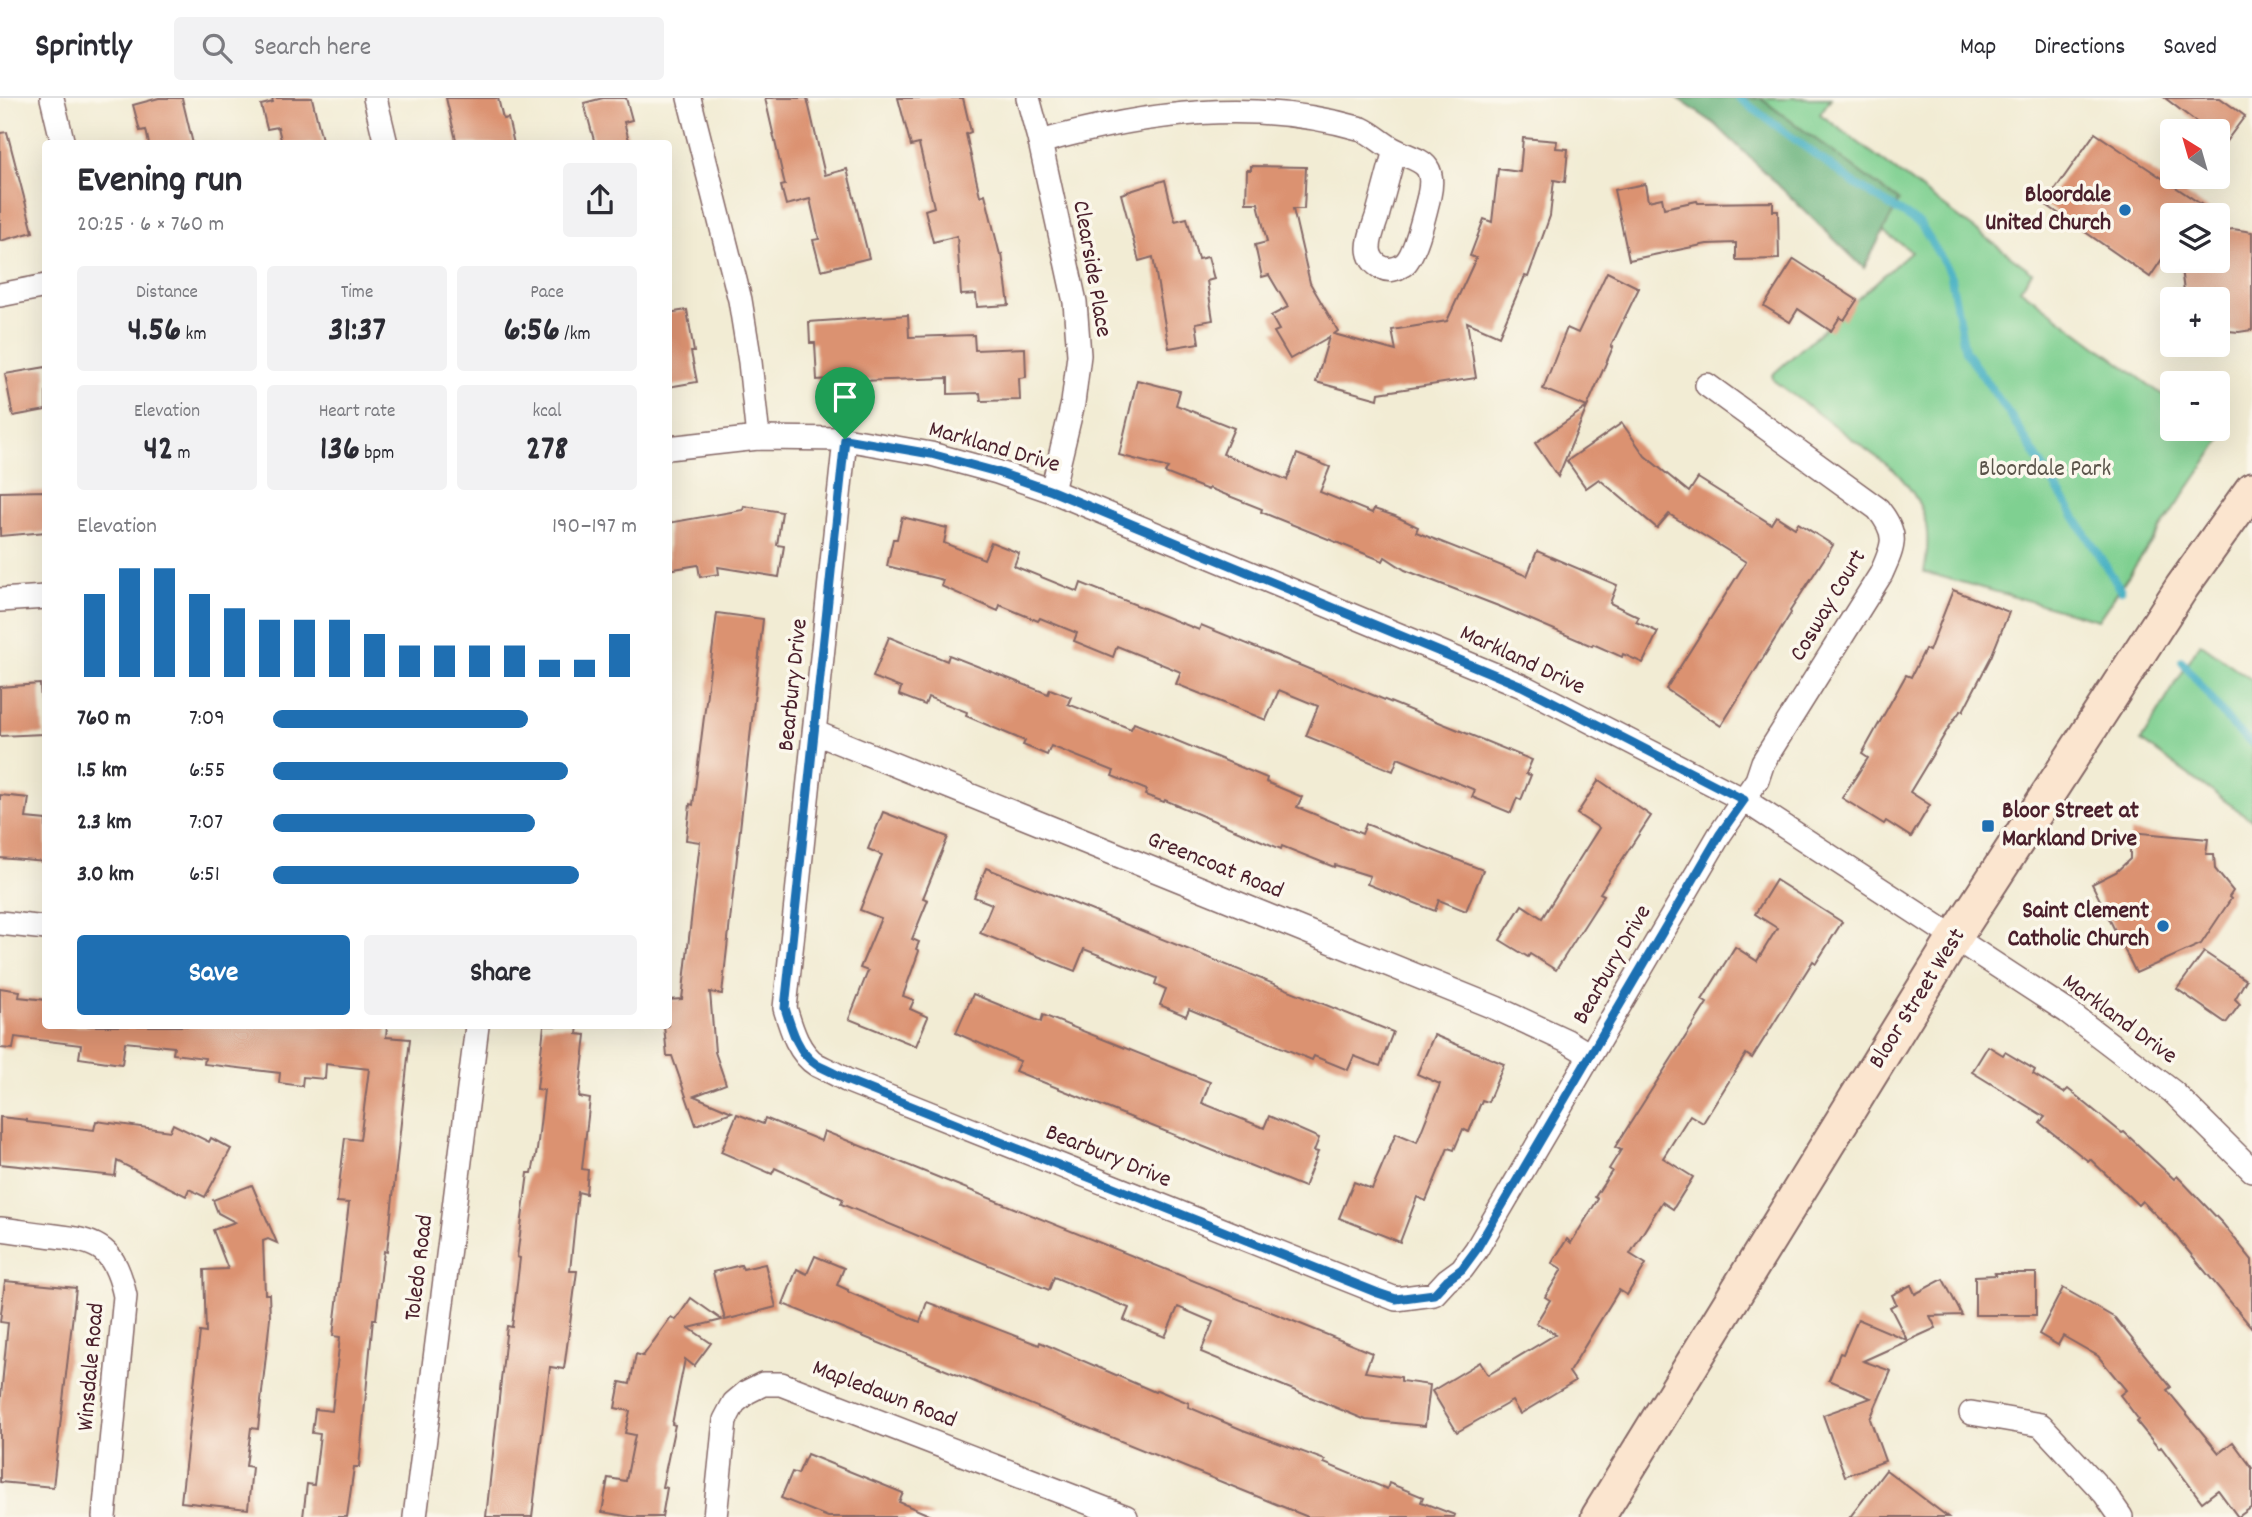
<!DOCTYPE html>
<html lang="en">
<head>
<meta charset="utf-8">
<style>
  :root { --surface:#fff; --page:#f2f2f3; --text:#2b2b33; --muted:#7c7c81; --line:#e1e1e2; --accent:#1f6fb2 }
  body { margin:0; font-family:Dekko,sans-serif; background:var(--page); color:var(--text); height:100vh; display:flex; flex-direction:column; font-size:26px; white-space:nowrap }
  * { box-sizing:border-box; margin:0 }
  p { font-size:23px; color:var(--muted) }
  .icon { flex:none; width:38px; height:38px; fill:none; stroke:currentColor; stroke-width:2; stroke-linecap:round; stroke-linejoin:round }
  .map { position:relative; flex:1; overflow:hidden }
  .panel { position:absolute; left:42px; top:42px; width:630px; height:889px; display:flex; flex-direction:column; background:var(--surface); border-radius:7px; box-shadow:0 7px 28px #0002 }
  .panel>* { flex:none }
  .needle { width:46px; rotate:323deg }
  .controls { position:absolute; left:2160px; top:21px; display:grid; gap:14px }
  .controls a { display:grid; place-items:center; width:70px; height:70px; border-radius:7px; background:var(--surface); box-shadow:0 7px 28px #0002; font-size:35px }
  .pin { position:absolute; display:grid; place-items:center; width:60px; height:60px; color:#fff; margin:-72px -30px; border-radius:50% 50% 50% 0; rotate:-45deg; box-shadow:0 0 7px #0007 }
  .pin .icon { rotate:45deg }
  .round { display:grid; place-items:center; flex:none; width:74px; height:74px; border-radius:7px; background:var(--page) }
  .summary { display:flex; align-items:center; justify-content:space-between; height:119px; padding:0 35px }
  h1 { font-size:38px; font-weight:700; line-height:52px }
  .figures { display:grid; grid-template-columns:repeat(3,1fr); gap:10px; height:119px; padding:7px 35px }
  .figures div { display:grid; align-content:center; border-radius:7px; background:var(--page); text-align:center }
  .figures b { font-size:35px; font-weight:700 }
  .figures small { font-size:19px; font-weight:400 }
  .figures p { font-size:19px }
  .chart { height:196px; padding:14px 35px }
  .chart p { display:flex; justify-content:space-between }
  .chart svg { width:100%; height:126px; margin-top:7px; stroke:var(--accent); stroke-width:6 }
  .primary-button { display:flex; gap:14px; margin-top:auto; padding:14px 35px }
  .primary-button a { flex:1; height:80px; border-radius:7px; background:var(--accent); color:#fff; font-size:28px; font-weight:700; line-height:80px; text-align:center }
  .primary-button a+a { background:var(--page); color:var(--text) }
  ul { padding:0 35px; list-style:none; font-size:23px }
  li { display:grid; grid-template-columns:112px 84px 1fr; align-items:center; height:52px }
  li i { height:18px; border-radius:9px; background:var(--accent) }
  header { display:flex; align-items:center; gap:42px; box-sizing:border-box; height:98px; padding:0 35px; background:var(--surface); border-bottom:2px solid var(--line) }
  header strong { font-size:33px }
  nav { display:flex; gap:38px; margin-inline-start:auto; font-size:24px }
  .search { width:490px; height:63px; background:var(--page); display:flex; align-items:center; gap:18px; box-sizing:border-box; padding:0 24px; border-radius:7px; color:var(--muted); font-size:26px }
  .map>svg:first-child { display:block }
  .green { fill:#7fd091; stroke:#64785e; stroke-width:2 }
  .forest { fill:#67b27b; stroke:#586853; stroke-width:2 }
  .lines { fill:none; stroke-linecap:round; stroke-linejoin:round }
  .stream { stroke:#45b0c3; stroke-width:8 }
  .building { fill:#db9271 }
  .minor-casing { stroke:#856766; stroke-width:26 }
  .secondary-casing { stroke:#856766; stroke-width:37 }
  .minor { stroke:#fff; stroke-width:23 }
  .secondary { stroke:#fbe5cf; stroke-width:33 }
  .route-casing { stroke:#fff; stroke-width:14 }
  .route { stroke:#1f6fb2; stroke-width:9 }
  .poi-dot { fill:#1f6fb2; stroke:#fbf7ec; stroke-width:2.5 }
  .labels { text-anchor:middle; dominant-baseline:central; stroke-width:7; stroke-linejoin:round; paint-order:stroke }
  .poi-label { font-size:24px; font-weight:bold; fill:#4a1f2b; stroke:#fbf7ec; text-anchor:end }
  .street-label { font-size:24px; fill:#4a1f2b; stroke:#fbf7ec }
  .park-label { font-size:24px; fill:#5a544a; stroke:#fbf7ec }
</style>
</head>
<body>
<header>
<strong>Sprintly</strong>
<div class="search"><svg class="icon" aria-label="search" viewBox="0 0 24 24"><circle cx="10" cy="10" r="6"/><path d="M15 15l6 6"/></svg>Search here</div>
<nav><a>Map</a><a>Directions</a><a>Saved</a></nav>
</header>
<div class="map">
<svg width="2252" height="1419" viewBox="0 0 2252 1419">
  <rect width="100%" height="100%" fill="#fbf7ec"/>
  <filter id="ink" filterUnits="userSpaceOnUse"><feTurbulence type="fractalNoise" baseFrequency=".0143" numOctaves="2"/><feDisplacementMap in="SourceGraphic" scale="14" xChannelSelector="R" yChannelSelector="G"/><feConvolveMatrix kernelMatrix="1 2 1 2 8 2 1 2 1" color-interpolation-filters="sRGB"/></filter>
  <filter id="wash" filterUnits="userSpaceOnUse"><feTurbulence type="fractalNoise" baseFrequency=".00686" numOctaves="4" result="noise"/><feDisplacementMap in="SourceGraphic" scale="28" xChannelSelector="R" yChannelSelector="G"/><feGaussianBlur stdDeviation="1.57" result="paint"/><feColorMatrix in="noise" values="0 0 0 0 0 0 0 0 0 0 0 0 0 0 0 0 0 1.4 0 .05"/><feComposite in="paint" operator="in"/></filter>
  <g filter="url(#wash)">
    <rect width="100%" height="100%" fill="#f2ecd4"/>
    <!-- green -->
    <g class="green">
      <path d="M1693,0H1831L1820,16L2032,174L2020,191L2172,304V331H2208L2222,341L2098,522L1924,474C1933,430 1925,404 1894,372L1774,283L1772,277L1911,153Z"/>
      <polygon points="2200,545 2252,582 2252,722 2141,643"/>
    </g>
    <!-- forest -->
    <polygon class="forest" points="1677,0 1760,0 1899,103 1864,170 1715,26"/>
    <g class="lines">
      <!-- stream -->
      <g class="stream">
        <polyline points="1739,0 1855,86 1920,126 1950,174 1965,253 2012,320 2121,492"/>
        <polyline points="2182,563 2233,629 2252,645"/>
      </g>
    </g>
    <g id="blocks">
      <!-- building -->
      <g class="building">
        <polygon points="159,0 182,0 193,46 149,46 146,32 140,33 133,7"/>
        <polygon points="272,0 312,0 323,46 282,46 278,29 267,31 261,7 273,4"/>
        <polygon points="446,0 498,0 503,21 508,20 514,46 457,46"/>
        <polygon points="603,0 626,0 632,22 624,24 630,46 595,46 584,5"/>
        <polygon points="765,0 807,0 825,77 847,71 869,160 821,172 813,142 819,141 810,101 786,107 781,88 785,87"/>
        <polygon points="898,0 963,0 971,34 966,36 980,98 985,96 1000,157 1002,156 1009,207 977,209 976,196 961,197 957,138 933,144 925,112 934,109 919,46 911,48"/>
        <polygon points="2165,0 2220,0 2245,18 2224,46 2217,40 2217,33 2208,33"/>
        <polygon points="7,34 33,134 0,143 0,35"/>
        <polygon points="2095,35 2217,117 2172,117 2172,146 2150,179 2045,106"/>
        <polygon points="1523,40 1557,43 1556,50 1568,51 1565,84 1554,82 1550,118 1528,179 1525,178 1499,238 1467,224 1476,280 1379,295 1378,301 1316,284 1329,239 1290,261 1274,234 1279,232 1271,218 1288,209 1269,177 1262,179 1255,147 1267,144 1258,105 1246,105 1247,72 1251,72 1251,68 1306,69 1304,111 1293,111 1310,185 1338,233 1334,236 1396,253 1392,232 1447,223 1476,160 1470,158 1484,121 1492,124 1498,71 1520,74"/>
        <polygon points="1165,82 1175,123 1187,120 1198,161 1208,159 1214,181 1207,183 1213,222 1196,225 1199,245 1169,250 1153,159 1139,163 1121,96"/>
        <polygon points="1645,86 1648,103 1662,100 1664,110 1697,103 1698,105 1773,104 1773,113 1778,113 1779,161 1736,162 1736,145 1707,146 1629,162 1614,92"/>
        <polygon points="2233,131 2252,134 2252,232 2239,234 2217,232 2217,201 2185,201 2180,163 2217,163 2217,134"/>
        <polygon points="1794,161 1857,202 1844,222 1840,219 1831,233 1798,211 1790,224 1764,208"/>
        <polygon points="1607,174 1639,190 1611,248 1613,249 1587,309 1543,291 1567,230 1578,235"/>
        <polygon points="687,212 694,254 691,254 697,284 668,289 668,215"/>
        <polygon points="908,217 909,239 974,237 975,252 1025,250 1026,279 1019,280 1020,302 981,303 980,295 948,296 948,280 859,283 859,279 817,282 815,245 810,245 809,224"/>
        <polygon points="46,269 46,312 13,318 5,276"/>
        <polygon points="1137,282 1180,293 1176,307 1234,330 1223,356 1287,382 1297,356 1330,369 1320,394 1372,415 1374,411 1395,418 1418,429 1416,434 1527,478 1537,453 1617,487 1610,505 1639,519 1636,524 1658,534 1643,565 1623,556 1622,559 1593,546 1592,548 1501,509 1405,472 1385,459 1383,463 1261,414 1262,411 1209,390 1208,392 1165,375 1168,370 1119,357"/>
        <polygon points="1587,309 1558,379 1535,345"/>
        <polygon points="1622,325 1645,358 1689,394 1698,380 1771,426 1776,418 1795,430 1798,425 1833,447 1790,513 1791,515 1721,628 1666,591 1746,464 1669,416 1657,430 1599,381 1586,390 1567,363"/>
        <polygon points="46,393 46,434 0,438 0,394"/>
        <polygon points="744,408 782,414 777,447 784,448 779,479 718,469 719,476 700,479 698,467 668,472 668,425 743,412"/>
        <polygon points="902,419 947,430 944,445 984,461 991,444 1019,455 1014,468 1078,494 1081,485 1199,532 1201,527 1532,662 1526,676 1531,677 1521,702 1517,700 1511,715 1472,699 1475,692 1398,660 1393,673 1306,638 1318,608 1279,592 1266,622 1176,586 1181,574 1117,548 1113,559 1074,543 1077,535 1040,520 1038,523 1000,507 998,513 941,488 943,482 887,468 893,441 897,441"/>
        <polygon points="1953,492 2009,514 1991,559 1963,613 1961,612 1951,626 1910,694 1930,707 1911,739 1886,723 1884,726 1842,700 1868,660 1862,656 1906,577 1911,579 1925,551 1929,553"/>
        <polygon points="717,515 763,521 722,896 710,894 715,954 726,986 694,998 732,1014 696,1027 672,958 667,958 664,928 668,928 668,902 682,901 700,744 686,742 690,706 693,707"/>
        <polygon points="889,539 947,563 949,557 1048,596 1050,591 1071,599 1068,606 1131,631 1134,625 1267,680 1266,684 1302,699 1297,709 1362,736 1366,726 1483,772 1466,813 1439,802 1435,813 1367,786 1370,778 1335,767 1334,769 1282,748 1281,751 1165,702 1164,704 1145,697 1147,692 1112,678 1114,673 1051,648 1047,657 1023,647 1025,643 966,618 967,614 928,599 925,607 899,597 901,590 873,579"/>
        <polygon points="40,586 43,636 0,638 0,589"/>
        <polygon points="1599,682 1651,718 1600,795 1604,797 1556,872 1530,856 1528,859 1500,842 1522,807 1542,820 1599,730 1577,716"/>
        <polygon points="0,697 29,700 26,720 46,722 46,764 0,760"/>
        <polygon points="883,714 948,739 923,800 928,802 912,841 919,844 916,851 919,853 903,898 914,902 910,911 928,919 916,948 849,921 868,873 860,870 881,820 860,812 882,757 868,751"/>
        <polygon points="2130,734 2208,741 2206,756 2214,756 2215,771 2233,793 2229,799 2231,801 2201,846 2136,875 2092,786 2116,774 2130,761"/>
        <polygon points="986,770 1393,934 1380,968 1354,958 1348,972 1314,958 1312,962 1189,911 1186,918 1160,907 1166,891 1155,886 1157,880 1084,851 1075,873 980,835 992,806 974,799"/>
        <polygon points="1776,782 1842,824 1816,865 1813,863 1752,960 1746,956 1703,1025 1690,1017 1663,1060 1693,1079 1673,1111 1662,1104 1630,1156 1646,1166 1627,1197 1619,1192 1569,1274 1575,1283 1520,1316 1512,1303 1457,1334 1432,1293 1480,1264 1488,1277 1556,1236 1536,1225 1550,1202 1545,1199 1562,1171 1552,1165 1567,1141 1571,1145 1598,1101 1595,1099 1612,1073 1609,1071 1621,1052 1615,1049 1707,905 1702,902 1735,849 1757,863 1777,830 1755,816"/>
        <polygon points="2204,854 2246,882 2235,901 2240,906 2226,925 2177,891"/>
        <polygon points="0,890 20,893 19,899 46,902 46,928 387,928 386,939 410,941 387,1154 384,1153 376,1221 373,1221 359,1369 354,1369 347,1419 303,1419 307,1386 314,1387 320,1336 312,1335 315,1311 332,1313 340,1239 333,1238 349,1105 337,1104 345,1040 360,1042 369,971 326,966 325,981 303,979 302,988 279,985 280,975 204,966 205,960 173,956 174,949 125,944 122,966 79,960 81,947 15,939 13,951 0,950"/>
        <polygon points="973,896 1041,924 1043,917 1210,984 1202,1005 1264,1030 1269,1018 1319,1040 1314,1053 1318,1054 1304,1089 1015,973 1020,963 956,935"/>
        <polygon points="544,928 578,928 577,936 586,937 579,999 590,1001 582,1071 588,1072 586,1096 578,1094 570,1173 577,1173 564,1271 550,1269 532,1419 486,1419 507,1228 512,1229 520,1160 517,1159 528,1075 532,1075 537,1052 544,992 537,991"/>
        <polygon points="1434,937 1504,966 1488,1004 1482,1002 1469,1034 1463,1031 1454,1052 1448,1050 1426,1103 1417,1099 1400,1144 1339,1120 1354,1084 1372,1091 1396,1035 1417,1044 1440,986 1417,976"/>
        <polygon points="1988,948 2003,957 2005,954 2035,972 2033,976 2064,995 2068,991 2122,1035 2124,1034 2174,1081 2177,1078 2223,1126 2252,1162 2252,1230 2170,1131 2142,1103 2138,1107 2090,1061 2088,1063 2040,1025 2045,1019 1972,974"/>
        <polygon points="737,1016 763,1026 765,1020 821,1043 824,1033 1372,1255 1365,1274 1401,1279 1401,1283 1430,1287 1425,1328 1366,1322 1201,1254 1213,1224 1178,1209 1165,1239 1124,1222 1129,1210 1054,1179 1049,1192 841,1106 843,1101 775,1070 772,1076 721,1054"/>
        <polygon points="0,1019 27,1022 27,1024 94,1032 96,1023 170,1033 173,1026 209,1044 211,1040 231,1051 205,1099 189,1091 186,1098 117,1063 115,1078 0,1066"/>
        <polygon points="252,1087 277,1145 268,1141 263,1143 265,1196 269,1196 270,1220 258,1331 251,1330 246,1368 252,1369 248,1411 181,1404 200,1234 206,1235 204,1172 228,1171 213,1132 235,1124 218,1115 213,1102"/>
        <polygon points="815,1158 844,1170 837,1187 848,1192 848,1194 920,1224 927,1204 1039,1247 1040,1244 1155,1294 1157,1292 1189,1305 1188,1309 1243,1332 1325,1362 1324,1365 1387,1391 1389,1385 1423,1399 1421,1404 1455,1417 1454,1419 1308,1419 783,1206 797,1171 807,1176"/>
        <polygon points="765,1166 776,1209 725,1222 713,1174 741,1167 743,1171"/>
        <polygon points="1995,1175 2036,1175 2036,1217 1975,1217 1975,1178 1996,1177"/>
        <polygon points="1943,1181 1962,1217 1930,1218 1936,1230 1863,1263 1891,1273 1870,1321 1885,1363 1845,1378 1823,1317 1871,1300 1829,1282 1840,1255 1843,1256 1858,1221 1907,1242 1890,1209 1896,1206 1892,1197 1911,1187 1915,1196"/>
        <polygon points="5,1183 76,1190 53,1389 0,1384 0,1308 8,1225 0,1224"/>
        <polygon points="2063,1190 2115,1220 2171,1289 2167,1292 2219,1355 2233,1344 2252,1370 2252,1409 2238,1419 2218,1392 2202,1404 2161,1349 2159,1351 2137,1324 2139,1322 2120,1297 2126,1292 2098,1258 2063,1238 2058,1247 2039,1236"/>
        <polygon points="691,1200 722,1222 689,1230 711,1245 694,1268 685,1261 672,1326 675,1327 662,1389 667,1390 662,1419 631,1419 602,1414 608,1380 626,1383 635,1337 625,1335 630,1313 615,1310 620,1284 630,1286 636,1256 643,1258 671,1219 676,1222"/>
        <polygon points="807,1356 903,1395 899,1404 934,1419 828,1419 781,1400 792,1374 798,1376"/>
        <polygon points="1886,1372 1948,1419 1850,1419"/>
      </g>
    </g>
  </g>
  <g filter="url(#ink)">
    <use href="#blocks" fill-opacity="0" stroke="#856766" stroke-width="2"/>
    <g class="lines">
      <defs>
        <g id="minor">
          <polyline points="52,0 63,46"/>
          <polyline points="375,0 386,46"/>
          <polyline points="689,0 740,202 750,264 758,340"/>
          <polyline points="1028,0 1040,44 1075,204 1079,257 1073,305 1052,393"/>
          <path d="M1040,44C1147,14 1254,0 1362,31C1373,36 1382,45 1393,51C1417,64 1437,61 1429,98C1425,114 1415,159 1403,167C1397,171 1389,173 1383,170C1374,167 1369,158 1369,150C1369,140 1374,128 1377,119C1383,97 1389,74 1395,52"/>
          <polyline points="0,197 46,188"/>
          <path d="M845,341L785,910C791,930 798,955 817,967C827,972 837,976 846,982L1396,1201L1434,1196L1447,1182L1462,1171L1476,1152L1720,736L1757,682L1763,664L1881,476C1894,447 1899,437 1878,411L1707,287"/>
          <polyline points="668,350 758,340 845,341 931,356 997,374 1052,393 1522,588 1744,702 2068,914 2173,994 2252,1072"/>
          <polyline points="0,502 46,499"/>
          <polyline points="816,635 1496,910 1567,943 1590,957"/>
          <polyline points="0,825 46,830"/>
          <path d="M0,1131C18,1133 36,1136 55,1138C100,1143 115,1151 125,1198L104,1419"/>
          <polyline points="1971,1315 2041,1327 2105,1396 2121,1419"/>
          <polyline points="415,1419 477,928"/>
          <polyline points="715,1419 725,1322 734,1305 747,1294 763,1286 781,1286 1126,1419"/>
        </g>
        <polyline id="secondary" points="1598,1419 1954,841 2182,489 2252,391"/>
      </defs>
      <!-- minor casing -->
      <use href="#minor" class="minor-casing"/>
      <!-- secondary casing -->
      <use href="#secondary" class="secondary-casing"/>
      <!-- minor -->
      <use href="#minor" class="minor"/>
      <!-- secondary -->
      <use href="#secondary" class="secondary"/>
    </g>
  </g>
  <g class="lines" filter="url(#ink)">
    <defs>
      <path id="route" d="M845,341L931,356L997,374L1052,393L1522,588L1744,702L1720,736L1476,1152L1462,1171L1447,1182L1434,1196L1396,1201L1378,1195L846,982C837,976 827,972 817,967C798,955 791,930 785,910Z"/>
    </defs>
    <!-- route casing -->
    <use href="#route" class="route-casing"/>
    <!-- route -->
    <use href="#route" class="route"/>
  </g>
  <!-- markers -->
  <g class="poi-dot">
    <circle cx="2125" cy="112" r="7"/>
    <rect x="1981" y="721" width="14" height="14" rx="3.5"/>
    <circle cx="2163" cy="828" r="7"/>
  </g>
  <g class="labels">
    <!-- poi labels -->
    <g class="poi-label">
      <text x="2111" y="98">Bloordale<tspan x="2111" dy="28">United Church</tspan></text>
      <text x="2002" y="714" text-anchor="start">Bloor Street at<tspan x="2002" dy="28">Markland Drive</tspan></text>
      <text x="2149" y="814">Saint Clement<tspan x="2149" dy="28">Catholic Church</tspan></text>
    </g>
    <!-- street labels -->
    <g class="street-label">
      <text transform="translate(1091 171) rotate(80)">Clearside Place</text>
      <text transform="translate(994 350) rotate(16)">Markland Drive</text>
      <text transform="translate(1829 508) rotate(-59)">Cosway Court</text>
      <text transform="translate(1522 563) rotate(25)">Markland Drive</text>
      <text transform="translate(794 587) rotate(-84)">Bearbury Drive</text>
      <text transform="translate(1215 768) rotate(22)">Greencoat Road</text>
      <text transform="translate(1613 867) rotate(-60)">Bearbury Drive</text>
      <text transform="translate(1918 901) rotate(-58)">Bloor Street West</text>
      <text transform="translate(2119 922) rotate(36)">Markland Drive</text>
      <text transform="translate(1108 1059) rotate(22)">Bearbury Drive</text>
      <text transform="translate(420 1170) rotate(-83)">Toledo Road</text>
      <text transform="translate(92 1269) rotate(-85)">Winsdale Road</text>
      <text transform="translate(884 1297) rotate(21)">Mapledawn Road</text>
    </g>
    <!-- park labels -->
    <g class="park-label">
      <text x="2045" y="372">Bloordale Park</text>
    </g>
  </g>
</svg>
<div class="controls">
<a><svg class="needle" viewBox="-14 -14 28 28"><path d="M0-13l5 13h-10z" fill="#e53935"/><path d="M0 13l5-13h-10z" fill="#7c7c81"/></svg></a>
<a><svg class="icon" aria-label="layers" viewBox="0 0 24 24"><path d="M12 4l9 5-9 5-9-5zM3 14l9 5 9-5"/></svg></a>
<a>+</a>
<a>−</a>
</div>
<div class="pin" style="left:845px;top:341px;background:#1e9e55"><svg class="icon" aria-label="arrive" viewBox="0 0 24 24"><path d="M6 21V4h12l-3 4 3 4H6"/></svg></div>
<section class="panel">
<div class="summary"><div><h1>Evening run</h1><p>20:25 · 6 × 760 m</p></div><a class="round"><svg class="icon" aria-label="share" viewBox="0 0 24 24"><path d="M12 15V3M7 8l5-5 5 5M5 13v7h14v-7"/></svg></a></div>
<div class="figures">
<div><p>Distance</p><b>4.56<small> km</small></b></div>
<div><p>Time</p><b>31:37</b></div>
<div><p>Pace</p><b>6:56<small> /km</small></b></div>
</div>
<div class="figures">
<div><p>Elevation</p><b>42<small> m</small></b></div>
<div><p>Heart rate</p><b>136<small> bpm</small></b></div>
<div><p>kcal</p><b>278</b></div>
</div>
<div class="chart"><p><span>Elevation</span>190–197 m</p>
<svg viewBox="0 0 160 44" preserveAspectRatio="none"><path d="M5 44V15M15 44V6M25 44V6M35 44V15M45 44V20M55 44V24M65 44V24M75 44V24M85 44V29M95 44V33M105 44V33M115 44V33M125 44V33M135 44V38M145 44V38M155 44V29"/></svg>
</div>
<ul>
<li><b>760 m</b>7:09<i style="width:70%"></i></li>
<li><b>1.5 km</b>6:55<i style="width:81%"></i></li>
<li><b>2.3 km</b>7:07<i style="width:72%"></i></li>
<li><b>3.0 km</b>6:51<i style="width:84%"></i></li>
</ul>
<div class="primary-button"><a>Save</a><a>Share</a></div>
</section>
</div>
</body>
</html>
